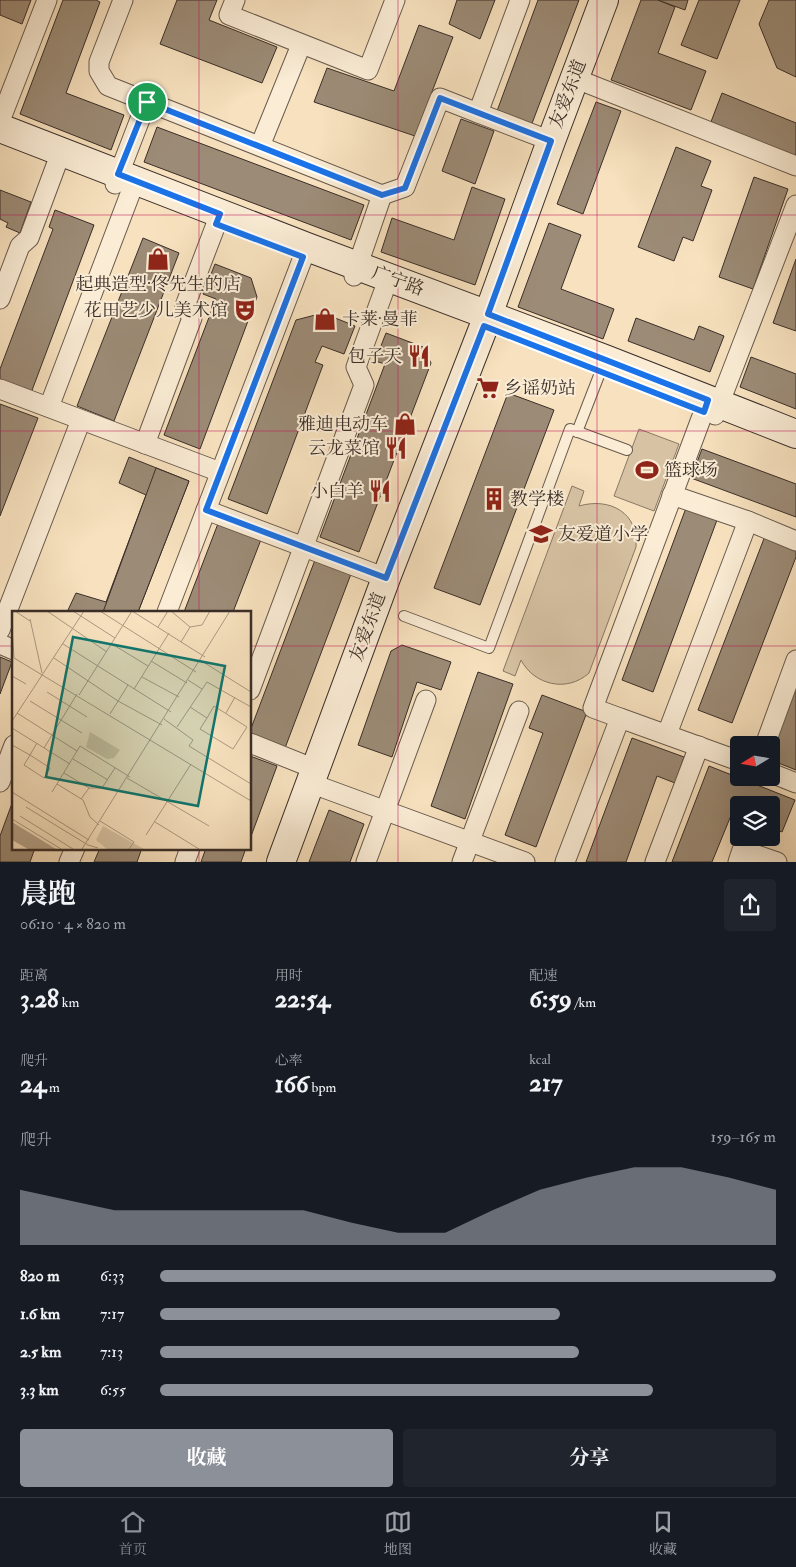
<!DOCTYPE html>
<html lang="zh">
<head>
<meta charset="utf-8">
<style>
  :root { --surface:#171b24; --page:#20242c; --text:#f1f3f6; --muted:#9ea1a6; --line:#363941; --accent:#8c9099 }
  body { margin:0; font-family:"IM FELL Double Pica","Noto Serif SC",serif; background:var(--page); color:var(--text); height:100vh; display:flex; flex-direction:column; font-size:19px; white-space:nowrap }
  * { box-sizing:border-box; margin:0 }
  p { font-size:16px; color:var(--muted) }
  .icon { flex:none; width:28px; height:28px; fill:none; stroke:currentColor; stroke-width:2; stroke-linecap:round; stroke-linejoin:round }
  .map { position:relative; height:862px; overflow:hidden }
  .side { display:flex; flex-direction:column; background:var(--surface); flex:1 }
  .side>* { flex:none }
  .needle { width:32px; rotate:259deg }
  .buttons { position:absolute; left:730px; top:736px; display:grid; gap:10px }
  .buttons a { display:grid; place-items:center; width:50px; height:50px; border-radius:5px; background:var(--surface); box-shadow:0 5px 20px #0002; font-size:25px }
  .pin { position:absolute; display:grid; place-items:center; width:42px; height:42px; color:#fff; margin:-21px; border:2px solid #fff; border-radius:50%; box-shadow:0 1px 5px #0007 }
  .round { display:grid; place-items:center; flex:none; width:52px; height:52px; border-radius:5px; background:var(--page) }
  .head { display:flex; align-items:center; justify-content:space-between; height:85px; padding:0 20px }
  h1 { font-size:28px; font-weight:700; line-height:38px }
  .metrics { display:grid; grid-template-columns:repeat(3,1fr); gap:8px; height:85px; padding:5px 20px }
  .metrics div { display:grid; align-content:center }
  .metrics b { font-size:25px; font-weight:700 }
  .metrics small { font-size:14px; font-weight:400 }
  .metrics p { font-size:14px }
  .chart { height:140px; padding:10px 20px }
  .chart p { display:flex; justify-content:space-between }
  .chart svg { width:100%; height:90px; margin-top:5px; fill:var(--accent); opacity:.7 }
  .button { display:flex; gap:10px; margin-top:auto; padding:10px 20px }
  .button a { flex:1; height:58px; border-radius:5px; background:var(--accent); color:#fff; font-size:20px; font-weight:700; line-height:58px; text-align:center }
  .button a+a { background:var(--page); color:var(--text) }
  ul { padding:0 20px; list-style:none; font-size:16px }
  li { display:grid; grid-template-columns:80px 60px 1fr; align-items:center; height:38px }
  li i { height:12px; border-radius:6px; background:var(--accent) }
  .menu { display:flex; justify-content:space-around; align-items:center; height:70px; border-top:1px solid var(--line); background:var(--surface); font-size:14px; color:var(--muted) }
  .menu a { display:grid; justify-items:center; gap:2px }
  .menu .current { color:var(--accent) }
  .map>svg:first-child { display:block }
  .green { fill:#d7c3a4; stroke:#887866 }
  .building { fill:#9c8b76; stroke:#3a2e28 }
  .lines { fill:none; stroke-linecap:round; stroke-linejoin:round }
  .lane-casing { stroke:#695b4e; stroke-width:12 }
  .street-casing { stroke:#695b4e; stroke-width:21 }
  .secondary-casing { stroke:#3a2e28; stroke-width:30 }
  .lane { stroke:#faecd5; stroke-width:10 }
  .street { stroke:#faecd5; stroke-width:19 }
  .secondary { stroke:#faecd5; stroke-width:28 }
  .route-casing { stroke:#fff; stroke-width:10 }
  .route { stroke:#1a73e8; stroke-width:6 }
  .grid { fill:none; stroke:#c2185b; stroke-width:1; stroke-opacity:0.55 }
  .labels { text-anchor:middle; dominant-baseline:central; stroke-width:4; stroke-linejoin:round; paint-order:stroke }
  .street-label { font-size:18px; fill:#3a2e28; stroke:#faecd5 }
  .poi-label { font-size:18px; fill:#3a2e28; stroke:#faecd5; text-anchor:end }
  .inset-road { fill:none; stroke:#ab9982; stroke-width:1 }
  .view { fill:#0f766e; fill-opacity:0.15; stroke:#0f766e; stroke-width:2.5 }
  .inset-edge { fill:none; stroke:#3a2e28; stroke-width:2.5 }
</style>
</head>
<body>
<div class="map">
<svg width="796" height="862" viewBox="0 0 796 862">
  <rect width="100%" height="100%" fill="#f7e1be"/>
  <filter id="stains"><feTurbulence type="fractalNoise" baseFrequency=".004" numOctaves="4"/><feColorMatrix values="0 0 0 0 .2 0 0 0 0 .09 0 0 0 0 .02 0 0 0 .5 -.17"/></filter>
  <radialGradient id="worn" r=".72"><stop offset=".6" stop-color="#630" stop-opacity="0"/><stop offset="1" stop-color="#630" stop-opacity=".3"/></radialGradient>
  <!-- green -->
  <g class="green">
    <polygon points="639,429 679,444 654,511 614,496"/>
    <path d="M572,486L584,491L579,506C610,497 639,513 636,547L589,673C567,693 534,685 521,660L515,676L503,671Z"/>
  </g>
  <!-- building -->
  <g class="building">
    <polygon points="0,0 31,0 22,24 0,15"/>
    <polygon points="63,0 96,0 100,2 66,93 124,115 111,150 20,114"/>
    <polygon points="177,0 217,0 209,20 277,47 262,83 160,44"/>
    <polygon points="457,0 495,0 480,39 449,24"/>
    <polygon points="538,0 579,0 531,126 497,111"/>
    <polygon points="641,0 658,0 675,7 658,53 706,71 691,110 611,80"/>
    <polygon points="658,0 688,0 685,10"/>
    <polygon points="699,0 740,0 717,59 681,45"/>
    <polygon points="769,0 796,0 796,77 777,68 759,24"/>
    <polygon points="419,25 453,37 415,136 314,102 327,68 394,91"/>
    <polygon points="722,93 796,123 796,153 793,159 709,127"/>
    <polygon points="596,102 621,111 583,214 557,204"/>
    <polygon points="461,119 494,131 475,184 442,171"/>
    <polygon points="157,127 364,205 351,240 144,162"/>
    <polygon points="676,147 711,161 701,186 712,190 693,241 683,237 674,261 638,247"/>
    <polygon points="754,177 788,189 753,289 719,277"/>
    <polygon points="472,187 505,199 475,285 381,252 392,218 454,240"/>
    <polygon points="0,190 31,202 20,233 6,227 8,223 0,219"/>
    <polygon points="55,210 94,225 31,393 0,382 0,369 53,229 49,227"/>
    <polygon points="549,223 581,235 561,289 614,309 603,339 518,307"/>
    <polygon points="143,238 179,253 114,421 77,406"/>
    <polygon points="796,259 796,331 773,323"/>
    <polygon points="215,264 251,278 257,297 200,449 164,435 216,299 203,294"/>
    <polygon points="323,313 355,326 344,354 322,346 315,362 323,365 267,514 228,499 296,320"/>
    <polygon points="636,318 694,340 699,326 724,336 710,372 628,341"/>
    <polygon points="386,333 423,347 431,363 359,552 320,537 385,364 375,361"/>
    <polygon points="751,357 796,374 796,409 740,387"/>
    <polygon points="508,393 554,410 480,605 434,588"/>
    <polygon points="0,404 38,418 0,516"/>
    <polygon points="702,449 796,484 796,517 691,478"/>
    <polygon points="129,457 189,481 138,612 72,612 68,610 76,593 106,602 146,495 119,483"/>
    <polygon points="156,468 189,481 138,612 103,612"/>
    <polygon points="686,508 717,520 653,692 622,680"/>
    <polygon points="219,521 262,537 233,612 184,612"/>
    <polygon points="765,536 796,548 796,557 732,723 698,710"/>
    <polygon points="315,560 351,574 285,748 250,735 250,731"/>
    <polygon points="402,645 451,662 441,690 417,682 392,757 358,745 391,651"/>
    <polygon points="0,657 12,662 0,694"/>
    <polygon points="478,672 513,684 465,819 431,806"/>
    <polygon points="796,684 796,770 771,760 771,749"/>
    <polygon points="542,695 587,712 536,847 505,835 543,733 529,728"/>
    <polygon points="632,738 684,757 675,783 657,776 626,862 586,862"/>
    <polygon points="250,756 277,766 250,839"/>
    <polygon points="709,766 795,800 782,832 771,828 771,805 739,805 739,815 732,813 712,862 672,862"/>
    <polygon points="14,798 14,848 35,848 30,862 0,862 0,836"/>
    <polygon points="329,810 364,824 350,862 309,862"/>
    <polygon points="100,848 142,848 137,862 94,862"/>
    <polygon points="206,848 246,848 241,862 201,862"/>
  </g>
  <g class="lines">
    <defs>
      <g id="lane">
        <polyline points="577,432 605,360"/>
        <polyline points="404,616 489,648 570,429 627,450"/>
      </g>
      <g id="street">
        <polyline points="123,0 99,62 99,71 108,86 382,195 405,187 440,98 478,113 520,0"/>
        <polyline points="235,0 229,15 368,70 395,0"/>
        <polyline points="574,78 796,166"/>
        <polyline points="478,113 551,141"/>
        <polyline points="0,121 47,0"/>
        <polyline points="260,146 301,45"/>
        <polyline points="115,184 147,101"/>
        <polyline points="354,276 382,195"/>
        <polyline points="0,299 20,246 29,238 61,152"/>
        <polyline points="0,389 220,472"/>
        <polyline points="49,407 135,181"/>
        <polyline points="715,415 796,205"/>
        <polyline points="145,444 192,318 185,306 220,214"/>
        <polyline points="672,495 748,521 796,541"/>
        <polyline points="206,510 386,578"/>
        <polyline points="167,612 307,247"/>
        <polyline points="0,630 81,420"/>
        <polyline points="0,644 14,650"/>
        <polyline points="250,690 364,385 356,367 389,277"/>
        <polyline points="620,718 593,708 708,400"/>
        <polyline points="667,734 748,521"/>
        <polyline points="250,743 315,769"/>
        <polyline points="765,745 796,660"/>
        <polyline points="771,773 796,783"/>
        <polyline points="0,782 14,745"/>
        <polyline points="310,783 525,862"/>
        <polyline points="69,862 75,848"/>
        <polyline points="185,862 190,848"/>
        <polyline points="366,862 426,700"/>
        <polyline points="462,862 519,711"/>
        <polyline points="565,862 620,718 739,761"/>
        <polyline points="655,862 699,746"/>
        <polyline points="738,862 742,850 777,862"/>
      </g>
      <g id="secondary">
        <polyline points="0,128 307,247 605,359 796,434"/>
        <polyline points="281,862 386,578 484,326 551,141 604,0"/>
      </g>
    </defs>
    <!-- lane casing -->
    <use href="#lane" class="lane-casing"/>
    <!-- street casing -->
    <use href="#street" class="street-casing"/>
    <!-- secondary casing -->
    <use href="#secondary" class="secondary-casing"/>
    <!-- lane -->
    <use href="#lane" class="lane"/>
    <!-- street -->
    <use href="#street" class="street"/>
    <!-- secondary -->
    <use href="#secondary" class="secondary"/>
  </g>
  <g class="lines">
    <defs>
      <polygon id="route" points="440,98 551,141 488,314 708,400 704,412 484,326 386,578 206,510 303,257 216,224 220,214 118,174 147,102 382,195 405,188"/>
    </defs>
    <!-- route casing -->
    <use href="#route" class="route-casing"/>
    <!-- route -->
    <use href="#route" class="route"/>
  </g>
  <!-- grid -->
  <path class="grid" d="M199,0V612M398,0V862M597,0V862M0,215H796M0,431H796M0,646H14M250,646H796M199,848V862"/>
  <!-- icons -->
  <defs>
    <symbol id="shop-bare" viewBox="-9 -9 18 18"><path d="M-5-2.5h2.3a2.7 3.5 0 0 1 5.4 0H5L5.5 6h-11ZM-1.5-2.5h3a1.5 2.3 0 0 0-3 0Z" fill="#8f2418" stroke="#faecd5" stroke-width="2.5" paint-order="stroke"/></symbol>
    <symbol id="theatre-bare" viewBox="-9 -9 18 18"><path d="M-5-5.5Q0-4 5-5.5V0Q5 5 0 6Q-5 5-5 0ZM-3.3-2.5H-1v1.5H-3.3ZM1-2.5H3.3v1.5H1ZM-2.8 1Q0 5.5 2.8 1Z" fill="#8f2418" stroke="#faecd5" stroke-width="2.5" paint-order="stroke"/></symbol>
    <symbol id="restaurant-bare" viewBox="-9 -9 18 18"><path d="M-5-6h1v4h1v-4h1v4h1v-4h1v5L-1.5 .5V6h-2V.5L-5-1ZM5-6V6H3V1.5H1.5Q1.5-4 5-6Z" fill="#8f2418" stroke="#faecd5" stroke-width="2.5" paint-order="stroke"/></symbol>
    <symbol id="supermarket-bare" viewBox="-9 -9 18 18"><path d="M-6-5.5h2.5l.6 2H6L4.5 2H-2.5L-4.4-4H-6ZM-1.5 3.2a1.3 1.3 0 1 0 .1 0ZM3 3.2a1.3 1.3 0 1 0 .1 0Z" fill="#8f2418" stroke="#faecd5" stroke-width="2.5" paint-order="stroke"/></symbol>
    <symbol id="stadium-bare" viewBox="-9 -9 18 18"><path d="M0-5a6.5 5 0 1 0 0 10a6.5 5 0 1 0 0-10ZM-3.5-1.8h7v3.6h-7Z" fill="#8f2418" stroke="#faecd5" stroke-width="2.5" paint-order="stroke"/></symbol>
    <symbol id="building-bare" viewBox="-9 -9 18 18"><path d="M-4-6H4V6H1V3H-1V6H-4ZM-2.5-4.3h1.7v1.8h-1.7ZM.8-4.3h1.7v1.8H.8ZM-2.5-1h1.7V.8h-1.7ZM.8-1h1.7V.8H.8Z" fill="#8f2418" stroke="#faecd5" stroke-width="2.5" paint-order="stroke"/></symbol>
    <symbol id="school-bare" viewBox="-9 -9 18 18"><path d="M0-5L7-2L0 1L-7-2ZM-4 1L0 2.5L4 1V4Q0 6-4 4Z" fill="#8f2418" stroke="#faecd5" stroke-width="2.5" paint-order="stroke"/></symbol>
  </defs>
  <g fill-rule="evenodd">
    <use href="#shop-bare" x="142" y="243" width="32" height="32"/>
    <use href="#theatre-bare" x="229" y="294" width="32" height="32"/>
    <use href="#shop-bare" x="309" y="303" width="32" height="32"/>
    <use href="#restaurant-bare" x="403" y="340" width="32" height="32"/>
    <use href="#supermarket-bare" x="472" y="372" width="32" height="32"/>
    <use href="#shop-bare" x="389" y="408" width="32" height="32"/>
    <use href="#restaurant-bare" x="380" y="432" width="32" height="32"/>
    <use href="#stadium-bare" x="631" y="454" width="32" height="32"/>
    <use href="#restaurant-bare" x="364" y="475" width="32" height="32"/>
    <use href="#building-bare" x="478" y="483" width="32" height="32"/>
    <use href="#school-bare" x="525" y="518" width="32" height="32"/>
  </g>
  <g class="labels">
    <!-- street labels -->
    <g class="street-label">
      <text transform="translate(568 94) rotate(-69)">友爱东道</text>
      <text transform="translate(398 281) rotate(20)">广宁路</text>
      <text transform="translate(368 627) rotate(-70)">友爱东道</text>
    </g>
    <!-- poi labels -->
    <g class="poi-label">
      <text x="158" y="284" text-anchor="middle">起典造型·佟先生的店</text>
      <text x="228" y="310">花田艺少儿美术馆</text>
      <text x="342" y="319" text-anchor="start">卡莱·曼菲</text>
      <text x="402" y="356">包子天</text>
      <text x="504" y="388" text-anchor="start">乡谣奶站</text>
      <text x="388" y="424">雅迪电动车</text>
      <text x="380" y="448">云龙菜馆</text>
      <text x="664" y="470" text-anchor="start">篮球场</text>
      <text x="364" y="491">小白羊</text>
      <text x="510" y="499" text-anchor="start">教学楼</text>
      <text x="558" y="534" text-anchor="start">友爱道小学</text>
    </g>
  </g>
  <!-- overview -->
  <g transform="translate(12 611)">
    <rect width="239" height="239" fill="#f7e1be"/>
    <path d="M78,121L108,139L102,147L95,148L74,136ZM91,215L132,238H95L84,229Z" fill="#d7c3a4"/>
    <path d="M0,211L44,238H16L0,229Z" fill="#b7a48b"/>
    <path class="inset-road" d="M3,0L18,10M35,0L95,41M61,0L103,27M88,0L184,61M120,0L193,46M159,0L178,16M18,8L30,62M146,16L156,0M0,17L2,47L239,190M169,31L178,16L190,14L198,0M51,33L159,101M100,33L136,55M42,47L106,90L150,114M188,49L239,81M139,50L175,72M0,65L14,73M130,66L167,86M176,69L190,78M122,78L157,22M35,81L75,106M67,84L120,0M18,90L70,122M178,96L195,107L202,95L235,116L221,138L188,118L195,107M5,102L65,140L40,181M214,102L223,86M98,103L116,74M152,108L181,129L177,135L239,173M0,110L72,0M165,116L195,71L239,96M0,117L58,153M0,134L18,144L38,157L32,167L12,154L18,144L25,132M32,137L65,83M65,140L68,135L118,166M61,148L96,169M52,162L77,177M115,167L197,215M45,173L71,189L78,206L87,214M0,181L77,229M69,188L77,177H90L103,157M14,196L76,234L86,237M8,205L61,238M0,208L49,238M88,210L122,231L117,238M143,211L187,238M134,224L179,153M70,238L218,0"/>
    <path class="view" d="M61,26L213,55L186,195L34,166Z"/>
    <rect width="239" height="239" class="inset-edge"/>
  </g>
  <rect width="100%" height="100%" filter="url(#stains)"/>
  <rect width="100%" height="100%" fill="url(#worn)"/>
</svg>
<div class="buttons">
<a><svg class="needle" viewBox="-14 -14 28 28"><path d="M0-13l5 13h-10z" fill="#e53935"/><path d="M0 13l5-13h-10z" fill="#9ea1a6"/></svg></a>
<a><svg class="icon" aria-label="layers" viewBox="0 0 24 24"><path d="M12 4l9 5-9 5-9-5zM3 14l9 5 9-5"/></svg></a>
</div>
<div class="pin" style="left:147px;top:102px;background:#1e9e55"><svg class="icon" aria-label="arrive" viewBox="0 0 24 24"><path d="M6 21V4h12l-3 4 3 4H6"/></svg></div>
</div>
<section class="side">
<div class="head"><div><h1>晨跑</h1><p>06:10 · 4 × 820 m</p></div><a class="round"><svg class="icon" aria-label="share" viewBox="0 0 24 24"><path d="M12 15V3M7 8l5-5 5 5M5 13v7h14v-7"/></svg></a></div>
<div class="metrics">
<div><p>距离</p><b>3.28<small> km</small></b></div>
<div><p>用时</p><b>22:54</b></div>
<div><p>配速</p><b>6:59<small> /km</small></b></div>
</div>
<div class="metrics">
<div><p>爬升</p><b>24<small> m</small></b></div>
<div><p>心率</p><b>166<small> bpm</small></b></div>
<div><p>kcal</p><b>217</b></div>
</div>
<div class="chart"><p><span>爬升</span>159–165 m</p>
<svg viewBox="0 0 160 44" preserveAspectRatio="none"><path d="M0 44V17L10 22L20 27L30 27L40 27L50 27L60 27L70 33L80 38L90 38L100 27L110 17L120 11L130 6L140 6L150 11L160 17V44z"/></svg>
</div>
<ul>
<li><b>820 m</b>6:33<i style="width:100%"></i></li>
<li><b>1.6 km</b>7:17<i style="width:65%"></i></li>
<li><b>2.5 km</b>7:13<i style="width:68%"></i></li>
<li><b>3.3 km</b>6:55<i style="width:80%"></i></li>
</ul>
<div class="button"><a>收藏</a><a>分享</a></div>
</section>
<nav class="menu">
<a class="current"><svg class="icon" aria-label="home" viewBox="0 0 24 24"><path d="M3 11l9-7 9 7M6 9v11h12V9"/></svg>首页</a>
<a><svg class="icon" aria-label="map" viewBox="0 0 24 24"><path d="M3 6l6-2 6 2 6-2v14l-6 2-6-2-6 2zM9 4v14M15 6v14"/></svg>地图</a>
<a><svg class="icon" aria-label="saved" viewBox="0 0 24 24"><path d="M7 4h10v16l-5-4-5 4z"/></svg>收藏</a>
</nav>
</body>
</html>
